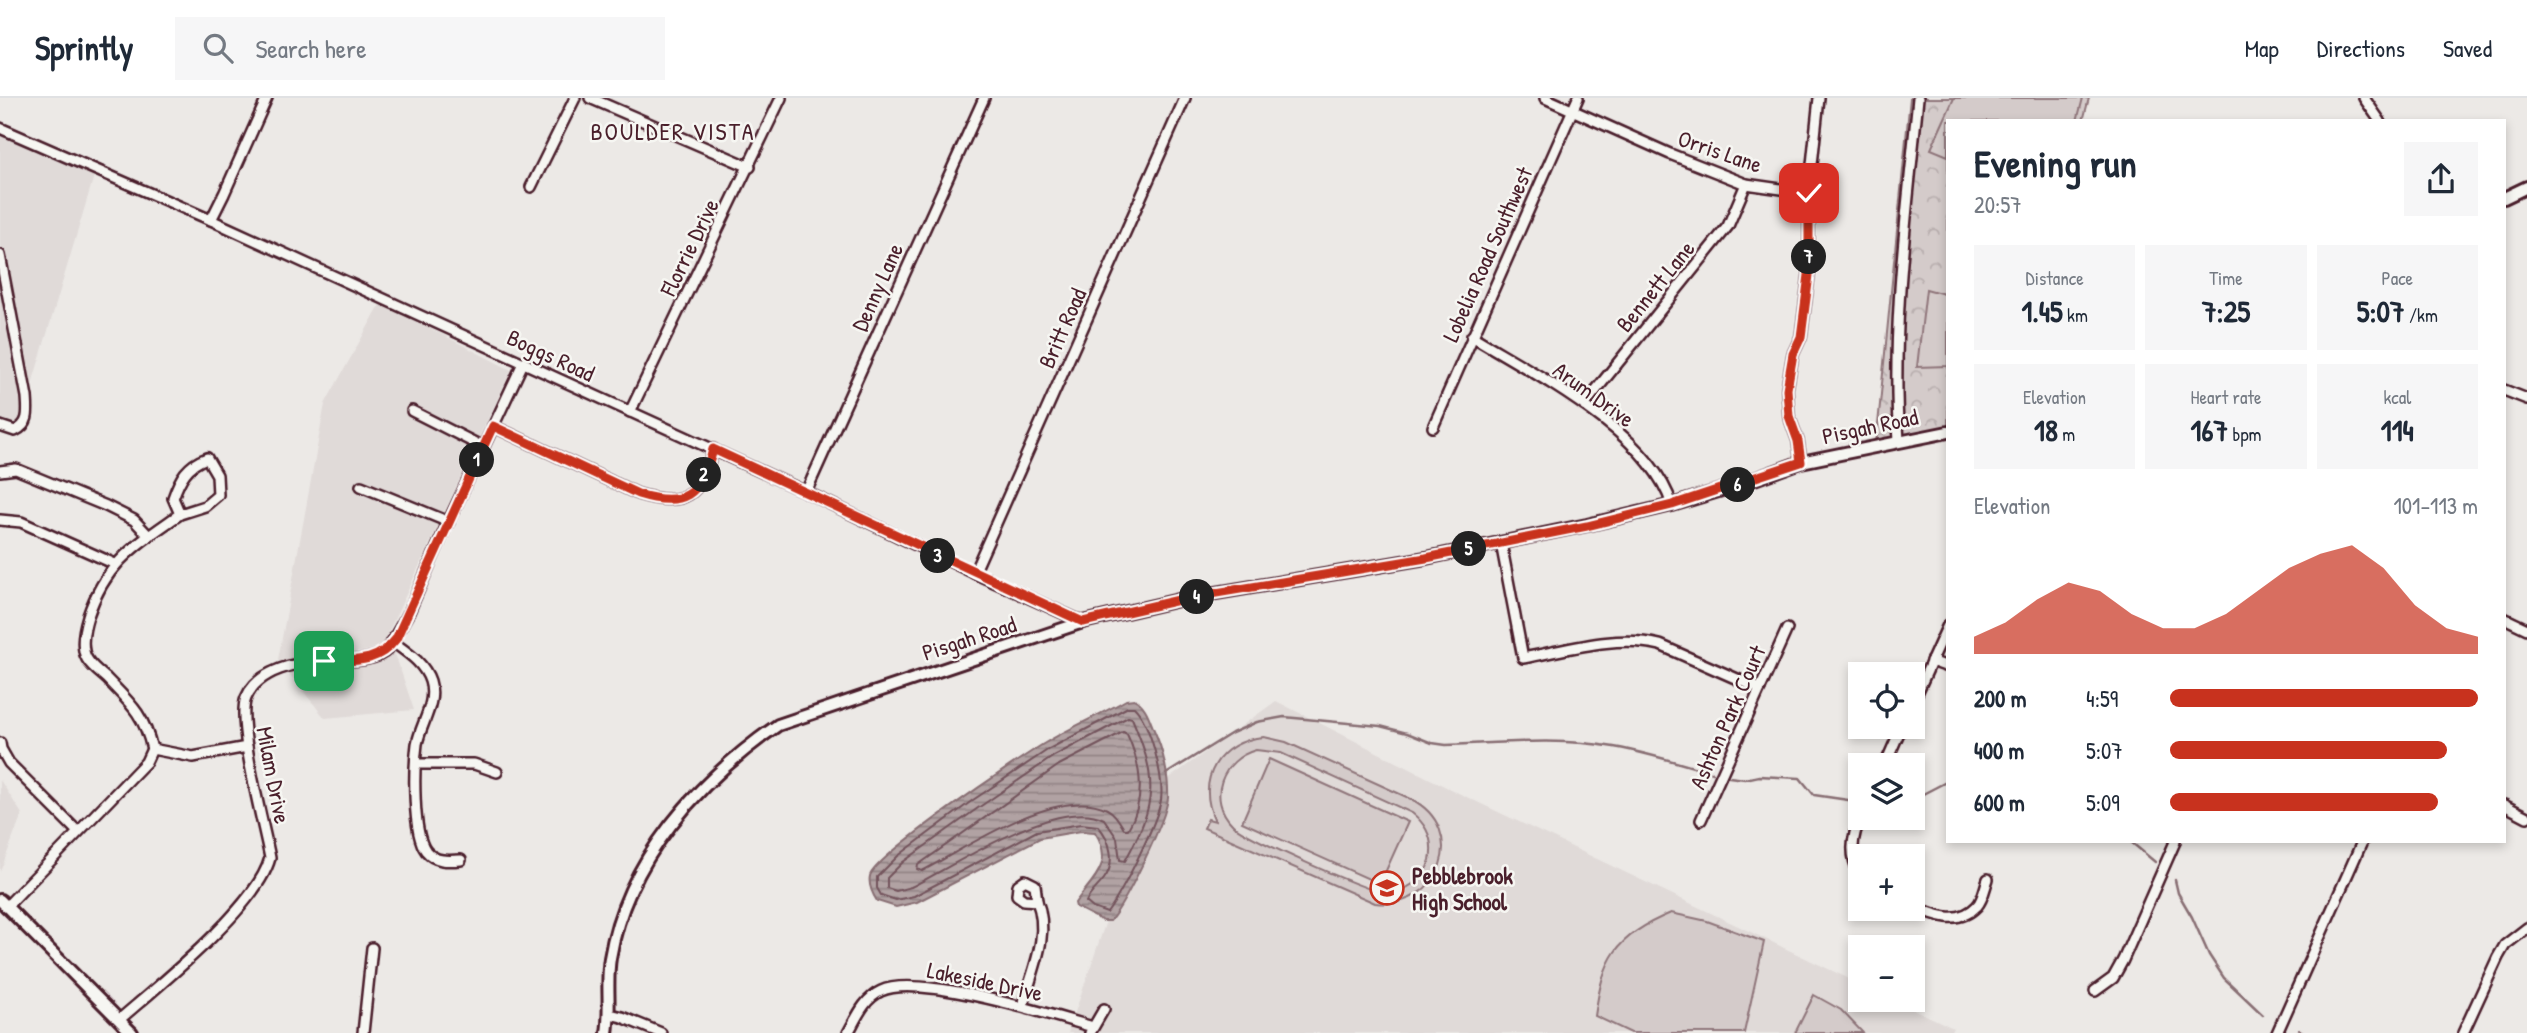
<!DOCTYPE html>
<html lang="en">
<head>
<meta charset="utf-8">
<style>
  :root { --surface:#fff; --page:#f6f6f7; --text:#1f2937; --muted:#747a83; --line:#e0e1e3; --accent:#c8321e }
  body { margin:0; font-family:"Patrick Hand",sans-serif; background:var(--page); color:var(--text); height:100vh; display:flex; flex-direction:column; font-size:26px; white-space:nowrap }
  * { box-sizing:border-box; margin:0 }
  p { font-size:23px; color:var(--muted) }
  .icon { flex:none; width:38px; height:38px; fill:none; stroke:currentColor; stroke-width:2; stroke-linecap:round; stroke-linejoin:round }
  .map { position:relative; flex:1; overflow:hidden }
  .drawer { position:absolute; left:1946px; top:21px; width:560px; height:724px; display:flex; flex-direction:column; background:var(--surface); border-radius:0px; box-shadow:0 4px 10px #0003 }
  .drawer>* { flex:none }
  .buttons { position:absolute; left:1848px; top:564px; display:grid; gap:14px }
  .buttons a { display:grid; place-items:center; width:77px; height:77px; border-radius:0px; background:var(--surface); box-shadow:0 4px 10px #0003; font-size:35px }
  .pin { position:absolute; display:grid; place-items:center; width:60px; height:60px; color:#fff; margin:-30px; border-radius:14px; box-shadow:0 4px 10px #0006 }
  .km { position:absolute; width:35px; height:35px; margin:-18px; border-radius:50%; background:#222; color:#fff; font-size:19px; line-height:35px; text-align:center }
  .round { display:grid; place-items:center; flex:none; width:74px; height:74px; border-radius:0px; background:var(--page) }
  .summary { display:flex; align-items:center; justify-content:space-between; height:119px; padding:0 28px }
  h1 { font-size:38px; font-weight:700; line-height:52px }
  .figures { display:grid; grid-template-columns:repeat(3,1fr); gap:10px; height:119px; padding:7px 28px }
  .figures div { display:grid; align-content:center; border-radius:0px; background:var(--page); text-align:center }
  .figures b { font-size:30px; font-weight:700 }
  .figures small { font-size:19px; font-weight:400 }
  .figures p { font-size:19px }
  .chart { height:196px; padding:14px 28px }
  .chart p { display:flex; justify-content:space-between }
  .chart svg { width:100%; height:126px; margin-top:7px; fill:var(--accent); opacity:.7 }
  ul { padding:0 28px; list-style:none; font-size:23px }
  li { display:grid; grid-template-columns:112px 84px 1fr; align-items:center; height:52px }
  li i { height:18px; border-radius:9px; background:var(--accent) }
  header { display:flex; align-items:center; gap:42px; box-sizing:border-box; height:98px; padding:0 35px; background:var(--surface); border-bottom:2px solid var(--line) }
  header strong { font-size:33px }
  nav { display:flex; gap:38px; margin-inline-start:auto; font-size:24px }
  .search { width:490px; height:63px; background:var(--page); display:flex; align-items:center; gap:18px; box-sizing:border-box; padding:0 24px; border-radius:0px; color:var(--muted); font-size:26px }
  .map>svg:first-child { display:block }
  .built { fill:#e0dad8 }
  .forest { fill:url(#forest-crowns); stroke:#8f757a; stroke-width:2 }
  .pitch { fill:#d4cbca; stroke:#8f757a; stroke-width:2; fill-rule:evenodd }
  .water { fill:url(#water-rules); stroke:#886e73; stroke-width:2 }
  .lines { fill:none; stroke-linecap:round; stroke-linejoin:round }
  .shore { stroke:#73535b; stroke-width:2 }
  .stream { stroke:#886e73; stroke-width:2.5 }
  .minor-casing { stroke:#4a1f2b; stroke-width:14 }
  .tertiary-casing { stroke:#4a1f2b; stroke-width:16 }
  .minor { stroke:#f6f6f2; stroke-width:9 }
  .tertiary { stroke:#f6f6f2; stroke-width:10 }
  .route-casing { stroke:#fff; stroke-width:14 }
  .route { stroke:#c8321e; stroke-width:9 }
  .labels { text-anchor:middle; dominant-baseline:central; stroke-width:5; stroke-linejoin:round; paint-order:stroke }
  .street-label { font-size:23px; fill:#4a1f2b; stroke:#f6f6f2 }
  .poi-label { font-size:23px; font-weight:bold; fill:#4a1f2b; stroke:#f6f6f2; text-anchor:start }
  .neighbourhood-label { font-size:24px; letter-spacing:2px; fill:#4a1f2b; stroke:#f6f6f2 }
</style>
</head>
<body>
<header>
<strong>Sprintly</strong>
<div class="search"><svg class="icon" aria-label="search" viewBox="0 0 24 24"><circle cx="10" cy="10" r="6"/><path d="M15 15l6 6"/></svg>Search here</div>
<nav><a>Map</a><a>Directions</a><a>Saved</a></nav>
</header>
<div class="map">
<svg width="2527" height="935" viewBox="0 0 2527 935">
  <defs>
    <pattern id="forest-crowns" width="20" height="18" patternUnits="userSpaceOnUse" patternTransform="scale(1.75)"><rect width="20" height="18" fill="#d4cbca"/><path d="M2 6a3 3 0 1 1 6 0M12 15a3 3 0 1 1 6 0" fill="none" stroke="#b8aeae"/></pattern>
    <pattern id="water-rules" width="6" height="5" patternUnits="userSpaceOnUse" patternTransform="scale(1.75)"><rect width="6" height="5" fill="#b1a2a3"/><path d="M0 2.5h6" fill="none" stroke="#928385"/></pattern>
  </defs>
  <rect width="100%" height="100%" fill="#ece9e6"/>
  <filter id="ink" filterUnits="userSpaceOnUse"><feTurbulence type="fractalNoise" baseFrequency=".0143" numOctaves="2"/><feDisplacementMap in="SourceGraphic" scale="14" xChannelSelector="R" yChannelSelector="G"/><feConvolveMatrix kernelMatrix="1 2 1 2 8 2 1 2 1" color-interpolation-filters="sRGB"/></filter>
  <g filter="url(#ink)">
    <!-- built -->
    <g class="built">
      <polygon points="0,35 94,78 16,340 0,333"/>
      <polygon points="381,205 511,272 388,535 414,612 325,620 278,562 325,306"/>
      <polygon points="1276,603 1452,692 1860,886 1860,901 1892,901 1953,930 1950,935 1068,935 1137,732 1164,684"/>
      <polygon points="0,682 22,716 0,774"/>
    </g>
    <!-- forest -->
    <polygon class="forest" points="1910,0 2089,0 2083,23 1948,23 1948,333 1876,347"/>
    <!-- pitch -->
    <g class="pitch">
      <polygon points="1954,0 2083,0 2077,23 1948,23 1948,58 1931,51"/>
      <polygon points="1926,191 1948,197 1948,268 1917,269"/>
      <path d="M1264,639L1286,644L1411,701C1470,731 1441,813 1375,805L1204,730L1208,721L1215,723C1195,681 1219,643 1264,639ZM1256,652L1281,655L1412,715C1427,727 1434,743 1430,762C1424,782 1405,795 1385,795C1369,794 1245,739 1233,727C1206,701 1222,661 1256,652Z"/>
      <polygon points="1269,661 1408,724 1380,786 1242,724"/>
      <path d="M1671,815L1707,823L1764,844L1744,935H1631L1595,918C1603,861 1615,838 1671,815Z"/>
      <polygon points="1814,897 1841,912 1863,935 1795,935"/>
    </g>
    <!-- water -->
    <path class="water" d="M1134,601C1146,607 1149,620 1154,632C1163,652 1169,678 1168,700C1166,722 1125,806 1110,823H1103L1076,809L1075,805C1093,780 1115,766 1095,734L1081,733L1040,740L917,804L896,809L877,803C872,795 868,787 870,778C875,758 1020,660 1045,645C1071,629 1100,617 1126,602Z"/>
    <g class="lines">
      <!-- shore -->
      <g class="shore">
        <path d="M1128,609H1134C1150,624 1164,679 1161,702C1157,725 1122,795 1107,815L1093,810L1086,804C1090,795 1098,789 1104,781C1116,765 1111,742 1098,728L1081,726L1037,733L914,798L896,802L881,797L877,790V779L898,758L973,702L1049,651Z"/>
        <path d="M1128,619L1132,620C1158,682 1157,705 1125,763L1120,762L1117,740L1104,721C1059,697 954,768 911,789L896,793L887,790V780L903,764L978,710L1054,658Z"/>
        <path d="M1123,634L1127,636C1141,667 1147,700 1128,731H1124C1119,723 1115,715 1107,711C1059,686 964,751 922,773L917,771L918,767L1059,667Z"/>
      </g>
      <!-- stream -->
      <g class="stream">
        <path d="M1166,676L1232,635L1257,624L1284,619L1380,628L1407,635L1432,645L1446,647C1501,645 1560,639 1614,649C1648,655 1680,665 1713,675"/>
        <polyline points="1729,679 1745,681 1759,678 1800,680 1814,697 1848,702"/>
        <polyline points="1913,699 1921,697 1948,683"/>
        <polyline points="2131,744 2155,764"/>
        <polyline points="2175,782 2178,795 2192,819 2209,857 2224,880 2263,917"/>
        <polyline points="2299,932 2305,935"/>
      </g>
      <defs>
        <g id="minor">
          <polyline points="590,0 750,69"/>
          <polyline points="1545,0 1670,56 1746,86 1809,95"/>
          <polyline points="2364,0 2380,23"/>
          <polyline points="0,30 211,122 806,394 974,475 1083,524"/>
          <polyline points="531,89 575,0"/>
          <polyline points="211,122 224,96 267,0"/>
          <path d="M0,157L27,299C28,314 30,326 15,333L0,328"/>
          <path d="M1472,238C1534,276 1650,334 1672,407"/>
          <polyline points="2504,292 2527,301"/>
          <polyline points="1584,307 1728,128 1746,86"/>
          <polyline points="412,313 483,349"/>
          <polyline points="630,314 781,0"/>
          <path d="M493,328L638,396C684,410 702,398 713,351"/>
          <polyline points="1433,329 1578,0"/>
          <path d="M1899,343C1891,229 1907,114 1918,0"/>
          <polyline points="1801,364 1798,343 1789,318 1787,291 1793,256 1801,239 1809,177 1809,95 1819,0"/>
          <polyline points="0,373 16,371 106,408 134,422 149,438"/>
          <polyline points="361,388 449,424"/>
          <polyline points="806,394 984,0"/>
          <polyline points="0,422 21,424 115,466"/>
          <path d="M1501,445L1523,560C1567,552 1615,536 1660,547L1760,591"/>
          <polyline points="974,475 1185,0"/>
          <polyline points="2504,520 2527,531"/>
          <path d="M393,544C408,555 424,565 430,583C437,605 421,625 417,646C414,668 412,735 426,753C435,764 448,763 461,762"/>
          <polyline points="1931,563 1948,569"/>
          <polyline points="1913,604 1948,527"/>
          <polyline points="0,645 1,651 9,665 78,734"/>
          <path d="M152,651C144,616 130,605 106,580C100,575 91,568 87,561C80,549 84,531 88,518C106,464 136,447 180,416L173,400C180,380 187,367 207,360L217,377L218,397L205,408L180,416"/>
          <polyline points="152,651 193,659 247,649"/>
          <polyline points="416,666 474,666 497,674"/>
          <polyline points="1885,667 1902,628"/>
          <polyline points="2504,707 2527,719"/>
          <polyline points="1701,722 1787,531"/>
          <path d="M1860,776C1849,758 1852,738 1861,719"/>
          <polygon points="1025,782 1035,787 1037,803 1024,802 1017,797 1018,787"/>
          <path d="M1913,808C1934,817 1958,828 1977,808C1983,802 1985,789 1988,781"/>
          <polyline points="6,809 146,664 152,651"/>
          <polyline points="2095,893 2113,880 2123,862 2175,744"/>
          <path d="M1023,908C1031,874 1051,838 1037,803"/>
          <polyline points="610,916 622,919 661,935"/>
          <path d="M119,922C158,888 258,808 270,760C264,728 236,624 246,600C258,571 298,564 325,563C345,562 373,566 388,551L409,514L446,429L523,265"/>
          <polyline points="363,935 372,850"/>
          <path d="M848,935C857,919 864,901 881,893C918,875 1051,917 1093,929"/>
          <polyline points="1090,935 1104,911"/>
          <polyline points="2277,935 2362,744"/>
          <polyline points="2463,935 2498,859 2505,847 2527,830"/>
        </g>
        <g id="tertiary">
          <polyline points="2504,100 2527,89"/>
          <polyline points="0,802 132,935"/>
          <path d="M607,935C611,910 606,884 610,860C626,762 699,682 778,627L1083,524L1192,499L1426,460L1587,427L1672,407L1738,387L1801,364L1948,334"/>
        </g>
      </defs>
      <!-- minor casing -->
      <use href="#minor" class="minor-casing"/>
      <!-- tertiary casing -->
      <use href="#tertiary" class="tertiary-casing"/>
      <!-- minor -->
      <use href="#minor" class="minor"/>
      <!-- tertiary -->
      <use href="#tertiary" class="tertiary"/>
    </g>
  </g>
  <g class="lines" filter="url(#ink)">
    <defs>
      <path id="route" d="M324,563C353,562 376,567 396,541L493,328L638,396C683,410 702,398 713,351L1083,524L1192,499L1426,460L1587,428L1672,407L1801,364L1798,343L1789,318L1787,291L1793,256L1801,239L1809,177V95"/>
    </defs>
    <!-- route casing -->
    <use href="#route" class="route-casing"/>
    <!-- route -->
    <use href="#route" class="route"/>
  </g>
  <!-- icons -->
  <defs>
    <symbol id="school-ring" viewBox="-11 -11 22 22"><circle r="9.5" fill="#f6f6f2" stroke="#c8321e" stroke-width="1.5"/><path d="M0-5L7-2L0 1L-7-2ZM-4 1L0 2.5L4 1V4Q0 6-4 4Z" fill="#c8321e"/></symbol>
  </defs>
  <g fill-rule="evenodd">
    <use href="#school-ring" x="1368" y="771" width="38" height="38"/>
  </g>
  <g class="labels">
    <!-- street labels -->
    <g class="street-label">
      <text transform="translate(1720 53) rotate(19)">Orris Lane</text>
      <text transform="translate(689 149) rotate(-64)">Florrie Drive</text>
      <text transform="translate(1487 156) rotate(-66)">Lobelia Road Southwest</text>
      <text transform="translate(1655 188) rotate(-51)">Bennett Lane</text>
      <text transform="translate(877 189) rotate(-66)">Denny Lane</text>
      <text transform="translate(1062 230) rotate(-66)">Britt Road</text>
      <text transform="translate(551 257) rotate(25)">Boggs Road</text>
      <text transform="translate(1594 296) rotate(36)">Arum Drive</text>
      <text transform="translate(1870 328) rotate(-12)">Pisgah Road</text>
      <text transform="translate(969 540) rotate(-18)">Pisgah Road</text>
      <text transform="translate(1727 619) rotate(-66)">Ashton Park Court</text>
      <text transform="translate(274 677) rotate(79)">Milam Drive</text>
      <text transform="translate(985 883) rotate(12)">Lakeside Drive</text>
    </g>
    <!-- poi labels -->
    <g class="poi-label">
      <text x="1412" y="777">Pebblebrook<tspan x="1412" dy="26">High School</tspan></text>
    </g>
    <!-- neighbourhood labels -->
    <g class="neighbourhood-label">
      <text x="673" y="33">BOULDER VISTA</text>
    </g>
  </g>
</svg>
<div class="buttons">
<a><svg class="icon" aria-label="locate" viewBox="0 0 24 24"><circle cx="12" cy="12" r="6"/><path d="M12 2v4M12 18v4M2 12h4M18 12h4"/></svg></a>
<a><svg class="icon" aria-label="layers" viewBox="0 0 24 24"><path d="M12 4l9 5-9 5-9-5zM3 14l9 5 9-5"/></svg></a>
<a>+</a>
<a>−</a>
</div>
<div class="pin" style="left:324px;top:563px;background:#1e9e55"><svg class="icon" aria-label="arrive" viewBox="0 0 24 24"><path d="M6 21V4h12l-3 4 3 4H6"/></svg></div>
<div class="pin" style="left:1809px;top:95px;background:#d93025"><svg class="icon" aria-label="check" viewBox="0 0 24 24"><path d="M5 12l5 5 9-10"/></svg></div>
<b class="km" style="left:477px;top:362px">1</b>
<b class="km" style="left:704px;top:377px">2</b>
<b class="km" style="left:938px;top:458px">3</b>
<b class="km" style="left:1197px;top:499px">4</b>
<b class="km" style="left:1469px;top:451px">5</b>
<b class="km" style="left:1738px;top:387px">6</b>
<b class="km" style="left:1809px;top:159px">7</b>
<section class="drawer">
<div class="summary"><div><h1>Evening run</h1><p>20:57</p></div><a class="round"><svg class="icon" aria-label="share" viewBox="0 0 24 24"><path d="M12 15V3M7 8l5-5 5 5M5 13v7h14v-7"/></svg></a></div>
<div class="figures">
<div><p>Distance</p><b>1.45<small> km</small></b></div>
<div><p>Time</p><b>7:25</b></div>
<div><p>Pace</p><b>5:07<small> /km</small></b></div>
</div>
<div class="figures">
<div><p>Elevation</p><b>18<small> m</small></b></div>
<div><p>Heart rate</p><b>167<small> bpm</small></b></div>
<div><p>kcal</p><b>114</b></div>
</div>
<div class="chart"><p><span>Elevation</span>101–113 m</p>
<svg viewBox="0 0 160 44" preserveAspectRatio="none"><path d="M0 44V38L10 33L20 25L30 19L40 22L50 30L60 35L70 35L80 30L90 22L100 14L110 9L120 6L130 14L140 27L150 35L160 38V44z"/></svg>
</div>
<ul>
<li><b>200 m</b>4:59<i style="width:100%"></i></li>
<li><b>400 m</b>5:07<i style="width:90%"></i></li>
<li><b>600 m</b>5:09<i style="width:87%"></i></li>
</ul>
</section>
</div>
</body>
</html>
